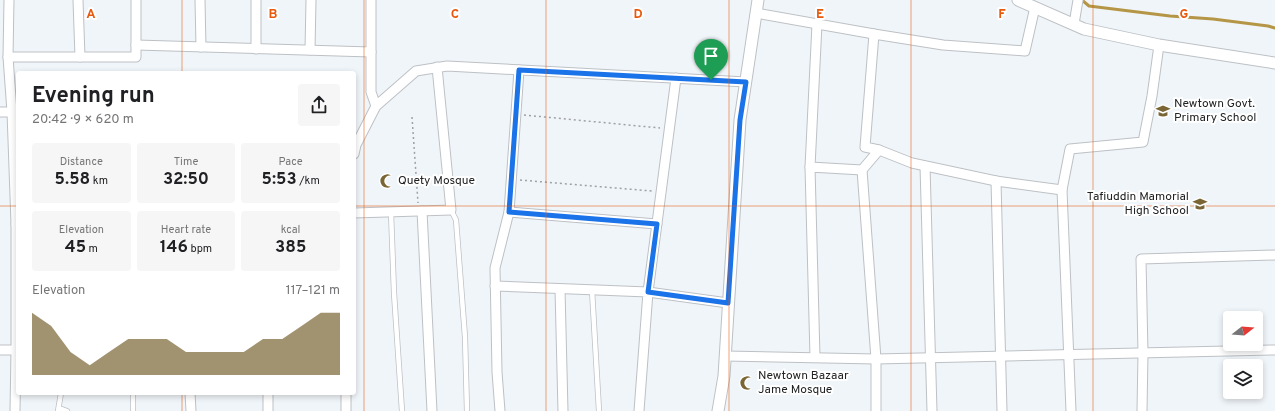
<!DOCTYPE html>
<html lang="en">
<head>
<meta charset="utf-8">
<style>
  :root { --surface:#fff; --page:#f6f6f6; --text:#202124; --muted:#757577; --accent:#7a6635 }
  body { margin:0; font-family:Overpass,sans-serif; background:var(--page); color:var(--text); height:100vh; display:flex; flex-direction:column; font-size:15px; white-space:nowrap }
  * { box-sizing:border-box; margin:0 }
  p { font-size:13px; color:var(--muted) }
  .icon { flex:none; width:22px; height:22px; fill:none; stroke:currentColor; stroke-width:2; stroke-linecap:round; stroke-linejoin:round }
  .map { position:relative; flex:1; overflow:hidden }
  .sheet { position:absolute; left:16px; top:71px; width:340px; height:324px; display:flex; flex-direction:column; background:var(--surface); border-radius:4px; box-shadow:0 2px 6px #0003 }
  .sheet>* { flex:none }
  .needle { width:26px; rotate:73deg }
  .tools { position:absolute; left:1223px; top:311px; display:grid; gap:8px }
  .tools a { display:grid; place-items:center; width:40px; height:40px; border-radius:4px; background:var(--surface); box-shadow:0 2px 6px #0003; font-size:20px }
  .pin { position:absolute; display:grid; place-items:center; width:34px; height:34px; color:#fff; margin:-41px -17px; border-radius:50% 50% 50% 0; rotate:-45deg; box-shadow:0 0 4px #0007 }
  .pin .icon { rotate:45deg }
  .round { display:grid; place-items:center; flex:none; width:42px; height:42px; border-radius:4px; background:var(--page) }
  .head { display:flex; align-items:center; justify-content:space-between; height:68px; padding:0 16px }
  h1 { font-size:22px; font-weight:700; line-height:30px }
  .stats { display:grid; grid-template-columns:repeat(3,1fr); gap:6px; height:68px; padding:4px 16px }
  .stats div { display:grid; align-content:center; border-radius:4px; background:var(--page); text-align:center }
  .stats b { font-size:17px; font-weight:700 }
  .stats small { font-size:11px; font-weight:400 }
  .stats p { font-size:11px }
  .chart { height:112px; padding:8px 16px }
  .chart p { display:flex; justify-content:space-between }
  .chart svg { width:100%; height:72px; margin-top:4px; fill:var(--accent); opacity:.7 }
  .map>svg:first-child { display:block }
  .lines { fill:none; stroke-linecap:round; stroke-linejoin:round }
  .stream { stroke:#b59646; stroke-width:3 }
  .service-casing { stroke:#bdc1c5; stroke-width:6 }
  .minor-casing { stroke:#bdc1c5; stroke-width:11 }
  .tertiary-casing { stroke:#bdc1c5; stroke-width:13 }
  .path { stroke:#9ea1a4; stroke-width:1.5; stroke-dasharray:2 3; stroke-linecap:butt }
  .service { stroke:#fff; stroke-width:4.5 }
  .minor { stroke:#fff; stroke-width:9 }
  .tertiary { stroke:#fff; stroke-width:11 }
  .route-casing { stroke:#fff; stroke-width:8 }
  .route { stroke:#1a73e8; stroke-width:5 }
  .grid { fill:none; stroke:#e8590c; stroke-width:1; stroke-opacity:0.55 }
  .labels { text-anchor:middle; dominant-baseline:central; stroke-width:4; stroke-linejoin:round; paint-order:stroke }
  .poi-label { font-size:12px; fill:#202223; stroke:#fff; text-anchor:start }
  .grid-label { font-size:13px; text-anchor:middle; font-weight:bold; fill:#e8590c; stroke:#fff; stroke-width:4; stroke-linejoin:round; paint-order:stroke }
</style>
</head>
<body>
<div class="map">
<svg width="1275" height="411" viewBox="0 0 1275 411">
  <rect width="100%" height="100%" fill="#f0f5f9"/>
  <g class="lines">
    <!-- stream -->
    <polyline class="stream" points="1082,0 1089,6 1170,16 1213,19 1268,26 1275,28"/>
    <defs>
      <g id="service">
        <polyline points="451,210 456,220 465,337 467,411"/>
        <polyline points="391,212 394,293 402,411"/>
        <polyline points="592,290 599,411"/>
        <polyline points="133,393 133,411"/>
        <polyline points="59,408 67,411"/>
        <polyline points="58,411 61,393"/>
      </g>
      <g id="minor">
        <polyline points="9,0 8,57 12,112 16,224 18,224"/>
        <polyline points="78,0 80,57"/>
        <polyline points="200,0 201,47"/>
        <polyline points="371,0 371,92 376,106 416,71 447,66 746,82"/>
        <polyline points="756,13 874,34"/>
        <polyline points="1074,24 1078,0"/>
        <polyline points="136,45 371,52"/>
        <polyline points="256,49 256,0"/>
        <polyline points="310,50 311,0"/>
        <polyline points="8,57 136,57 136,0"/>
        <polyline points="676,78 648,292 728,303"/>
        <polyline points="0,112 12,112"/>
        <polyline points="879,150 865,147 874,34 943,45 1025,51 1035,7"/>
        <polyline points="354,154 356,145 376,106"/>
        <polyline points="925,166 932,411"/>
        <polyline points="810,167 817,24"/>
        <polyline points="862,170 876,359 876,411"/>
        <polyline points="422,211 432,411"/>
        <polyline points="509,212 657,224"/>
        <polyline points="354,213 451,210 437,67"/>
        <polyline points="495,286 648,292 639,411"/>
        <polyline points="560,289 563,411"/>
        <polyline points="0,350 16,350"/>
        <polyline points="725,356 876,359 1275,350"/>
        <polyline points="815,357 810,167 862,170 879,150 912,163 996,181"/>
        <polyline points="190,393 191,411"/>
        <polyline points="346,393 346,411"/>
        <polyline points="268,394 268,411"/>
        <polyline points="15,411 16,350 16,224"/>
        <polyline points="500,411 497,372 495,268 509,212 519,70"/>
        <polyline points="1002,411 996,181 1062,190"/>
        <polyline points="1071,411 1062,190 1070,149 1143,142 1152,96 1159,45"/>
        <polyline points="1142,411 1143,353 1141,259 1275,255"/>
      </g>
      <g id="tertiary">
        <polyline points="1018,0 1084,29 1159,45 1275,63"/>
        <polyline points="718,411 724,376 740,120 758,0"/>
      </g>
    </defs>
    <!-- service casing -->
    <use href="#service" class="service-casing"/>
    <!-- minor casing -->
    <use href="#minor" class="minor-casing"/>
    <!-- tertiary casing -->
    <use href="#tertiary" class="tertiary-casing"/>
    <!-- path -->
    <g class="path">
      <polyline points="524,115 660,128"/>
      <polyline points="412,117 418,203"/>
      <polyline points="520,180 652,191"/>
    </g>
    <!-- service -->
    <use href="#service" class="service"/>
    <!-- minor -->
    <use href="#minor" class="minor"/>
    <!-- tertiary -->
    <use href="#tertiary" class="tertiary"/>
  </g>
  <g class="lines">
    <defs>
      <polygon id="route" points="519,70 746,82 740,120 728,303 648,292 657,224 509,212"/>
    </defs>
    <!-- route casing -->
    <use href="#route" class="route-casing"/>
    <!-- route -->
    <use href="#route" class="route"/>
  </g>
  <!-- grid -->
  <path class="grid" d="M182,0V73M364,0V411M546,0V411M729,0V411M911,0V411M1093,0V411M0,206H18M354,206H1275M182,393V411"/>
  <!-- icons -->
  <defs>
    <symbol id="school-bare" viewBox="-9 -9 18 18"><path d="M0-5L7-2L0 1L-7-2ZM-4 1L0 2.5L4 1V4Q0 6-4 4Z" fill="#7a6635" stroke="#fff" stroke-width="2.5" paint-order="stroke"/></symbol>
    <symbol id="mosque-bare" viewBox="-9 -9 18 18"><path d="M3.5-4.9A6 6 0 1 0 3.5 4.9A5 5 0 1 1 3.5-4.9Z" fill="#7a6635" stroke="#fff" stroke-width="2.5" paint-order="stroke"/></symbol>
  </defs>
  <g fill-rule="evenodd">
    <use href="#school-bare" x="1153" y="101" width="20" height="20"/>
    <use href="#mosque-bare" x="377" y="171" width="20" height="20"/>
    <use href="#school-bare" x="1190" y="194" width="20" height="20"/>
    <use href="#mosque-bare" x="737" y="373" width="20" height="20"/>
  </g>
  <g class="labels">
    <!-- poi labels -->
    <g class="poi-label">
      <text x="1174" y="104">Newtown Govt.<tspan x="1174" dy="14">Primary School</tspan></text>
      <text x="398" y="181">Quety Mosque</text>
      <text x="1189" y="197" text-anchor="end">Tafiuddin Mamorial<tspan x="1189" dy="14">High School</tspan></text>
      <text x="758" y="376">Newtown Bazaar<tspan x="758" dy="14">Jame Mosque</tspan></text>
    </g>
  </g>
  <g class="grid-label">
    <text x="91" y="18">A</text>
    <text x="273" y="18">B</text>
    <text x="455" y="18">C</text>
    <text x="638" y="18">D</text>
    <text x="820" y="18">E</text>
    <text x="1002" y="18">F</text>
    <text x="1184" y="18">G</text>
  </g>
</svg>
<div class="tools">
<a><svg class="needle" viewBox="-14 -14 28 28"><path d="M0-13l5 13h-10z" fill="#e53935"/><path d="M0 13l5-13h-10z" fill="#757577"/></svg></a>
<a><svg class="icon" aria-label="layers" viewBox="0 0 24 24"><path d="M12 4l9 5-9 5-9-5zM3 14l9 5 9-5"/></svg></a>
</div>
<div class="pin" style="left:711px;top:80px;background:#1e9e55"><svg class="icon" aria-label="arrive" viewBox="0 0 24 24"><path d="M6 21V4h12l-3 4 3 4H6"/></svg></div>
<section class="sheet">
<div class="head"><div><h1>Evening run</h1><p>20:42 · 9 × 620 m</p></div><a class="round"><svg class="icon" aria-label="share" viewBox="0 0 24 24"><path d="M12 15V3M7 8l5-5 5 5M5 13v7h14v-7"/></svg></a></div>
<div class="stats">
<div><p>Distance</p><b>5.58<small> km</small></b></div>
<div><p>Time</p><b>32:50</b></div>
<div><p>Pace</p><b>5:53<small> /km</small></b></div>
</div>
<div class="stats">
<div><p>Elevation</p><b>45<small> m</small></b></div>
<div><p>Heart rate</p><b>146<small> bpm</small></b></div>
<div><p>kcal</p><b>385</b></div>
</div>
<div class="chart"><p><span>Elevation</span>117–121 m</p>
<svg viewBox="0 0 160 44" preserveAspectRatio="none"><path d="M0 44V6L10 14L20 30L30 38L40 30L50 22L60 22L70 22L80 30L90 30L100 30L110 30L120 22L130 22L140 14L150 6L160 6V44z"/></svg>
</div>
</section>
</div>
</body>
</html>
